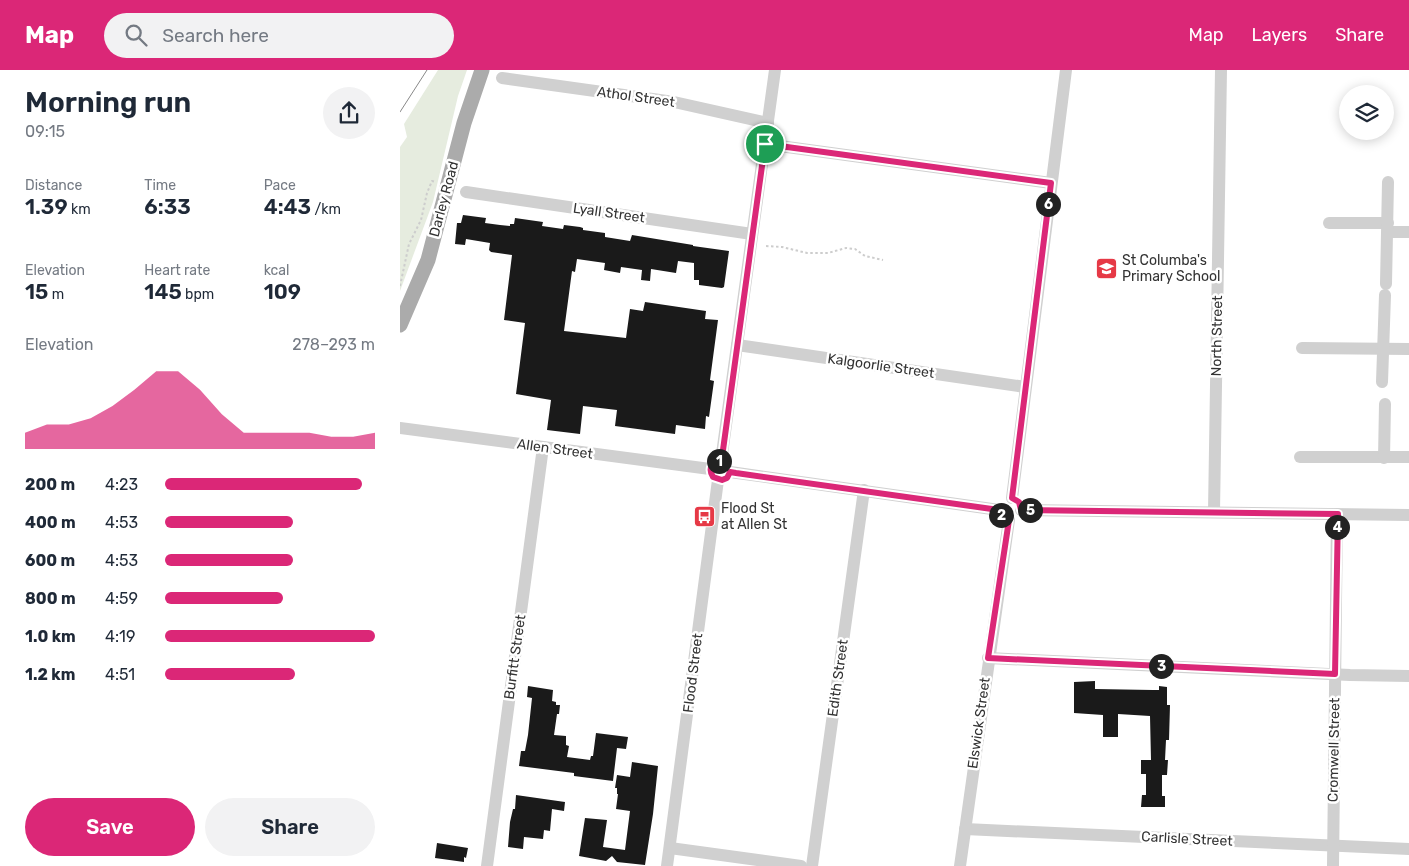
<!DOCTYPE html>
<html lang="en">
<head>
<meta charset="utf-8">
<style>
  :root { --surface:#fff; --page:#f2f2f3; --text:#1f2937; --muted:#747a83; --accent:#db2777 }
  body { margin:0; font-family:Rubik,sans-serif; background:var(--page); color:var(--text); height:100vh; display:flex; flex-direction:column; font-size:19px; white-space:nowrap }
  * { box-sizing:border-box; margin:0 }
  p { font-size:16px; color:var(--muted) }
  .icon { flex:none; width:28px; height:28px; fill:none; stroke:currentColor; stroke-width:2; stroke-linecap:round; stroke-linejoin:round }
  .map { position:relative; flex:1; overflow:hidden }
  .drawer { display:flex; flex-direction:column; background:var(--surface); width:400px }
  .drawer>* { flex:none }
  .tools { position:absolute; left:939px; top:15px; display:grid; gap:10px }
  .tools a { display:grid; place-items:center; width:55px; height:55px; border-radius:50%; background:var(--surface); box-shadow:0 2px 12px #0003; font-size:25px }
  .pin { position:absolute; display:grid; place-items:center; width:42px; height:42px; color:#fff; margin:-21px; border:2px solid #fff; border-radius:50%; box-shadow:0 1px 5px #0007 }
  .km { position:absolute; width:25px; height:25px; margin:-12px; border-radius:50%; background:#222; color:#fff; font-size:14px; line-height:25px; text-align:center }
  .round { display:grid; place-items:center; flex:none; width:52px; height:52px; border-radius:26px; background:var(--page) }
  .head { display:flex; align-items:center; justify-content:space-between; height:85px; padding:0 25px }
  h1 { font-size:28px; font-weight:600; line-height:38px }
  .stats { display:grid; grid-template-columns:repeat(3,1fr); gap:8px; height:85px; padding:5px 25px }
  .stats div { display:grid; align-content:center }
  .stats b { font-size:21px; font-weight:600 }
  .stats small { font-size:14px; font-weight:400 }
  .stats p { font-size:14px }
  .chart { height:140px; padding:10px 25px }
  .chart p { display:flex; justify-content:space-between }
  .chart svg { width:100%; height:90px; margin-top:5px; fill:var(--accent); opacity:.7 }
  .cta { display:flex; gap:10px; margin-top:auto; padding:10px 25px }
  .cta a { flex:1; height:58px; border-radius:30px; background:var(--accent); color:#fff; font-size:20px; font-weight:600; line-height:58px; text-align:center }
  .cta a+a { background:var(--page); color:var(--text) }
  ul { padding:0 25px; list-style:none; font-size:16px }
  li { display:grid; grid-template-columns:80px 60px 1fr; align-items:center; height:38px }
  li i { height:12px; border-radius:6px; background:var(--accent) }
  header { display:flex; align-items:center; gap:30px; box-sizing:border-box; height:70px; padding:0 25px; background:var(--accent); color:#fff }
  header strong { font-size:24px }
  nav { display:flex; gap:28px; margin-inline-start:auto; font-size:18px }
  .search { width:350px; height:45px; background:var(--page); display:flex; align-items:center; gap:12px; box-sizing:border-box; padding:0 18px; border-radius:28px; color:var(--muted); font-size:19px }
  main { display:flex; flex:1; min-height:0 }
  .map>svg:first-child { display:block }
  .green { fill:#e6ecdf }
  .building { fill:#1a1a1a }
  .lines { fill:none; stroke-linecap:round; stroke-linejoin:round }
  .path { stroke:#cdcdcd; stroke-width:2; stroke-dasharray:2.5 2.5; stroke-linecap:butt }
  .minor { stroke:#d0d0d0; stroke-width:12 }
  .major { stroke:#ababab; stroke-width:15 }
  .tram { stroke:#888; stroke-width:1 }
  .route-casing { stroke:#fff; stroke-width:10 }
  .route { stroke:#db2777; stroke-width:6 }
  .labels { text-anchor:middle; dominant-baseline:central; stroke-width:5; stroke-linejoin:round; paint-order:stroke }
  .street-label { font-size:14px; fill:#333; stroke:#fff }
  .poi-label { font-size:14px; fill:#333; stroke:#fff; text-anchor:start }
</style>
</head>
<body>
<header>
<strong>Map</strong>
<div class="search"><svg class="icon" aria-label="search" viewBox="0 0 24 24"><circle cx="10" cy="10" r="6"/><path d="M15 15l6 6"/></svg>Search here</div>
<nav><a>Map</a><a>Layers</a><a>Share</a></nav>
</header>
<main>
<section class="drawer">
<div class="head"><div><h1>Morning run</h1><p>09:15</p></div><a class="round"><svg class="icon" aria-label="share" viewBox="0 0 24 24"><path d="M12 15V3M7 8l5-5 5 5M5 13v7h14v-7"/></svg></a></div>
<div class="stats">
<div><p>Distance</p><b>1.39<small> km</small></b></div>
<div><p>Time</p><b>6:33</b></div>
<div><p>Pace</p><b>4:43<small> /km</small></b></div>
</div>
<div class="stats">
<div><p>Elevation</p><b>15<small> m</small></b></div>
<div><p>Heart rate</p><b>145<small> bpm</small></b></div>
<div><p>kcal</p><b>109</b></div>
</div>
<div class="chart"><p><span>Elevation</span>278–293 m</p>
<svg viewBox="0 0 160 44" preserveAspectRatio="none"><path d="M0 44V36L10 32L20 32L30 29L40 23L50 15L60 6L70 6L80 15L90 27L100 36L110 36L120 36L130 36L140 38L150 38L160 36V44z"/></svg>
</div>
<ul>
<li><b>200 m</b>4:23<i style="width:94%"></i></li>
<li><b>400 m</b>4:53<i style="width:61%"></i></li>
<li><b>600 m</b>4:53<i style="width:61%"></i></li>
<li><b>800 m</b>4:59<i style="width:56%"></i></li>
<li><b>1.0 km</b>4:19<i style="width:100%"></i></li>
<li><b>1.2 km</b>4:51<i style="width:62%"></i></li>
</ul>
<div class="cta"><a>Save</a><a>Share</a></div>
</section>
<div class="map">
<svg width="1009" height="796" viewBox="0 0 1009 796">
  <rect width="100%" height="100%" fill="#fff"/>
  <!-- green -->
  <polygon class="green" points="38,0 67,0 58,26 33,132 0,221 0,77 7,67 4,54"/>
  <!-- building -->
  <g class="building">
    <polygon points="63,145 86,148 85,153 100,155 110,156 110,154 114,154 115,148 143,152 142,156 163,159 164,155 180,157 183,158 183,160 205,163 205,167 230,171 232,165 293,175 293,176 329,181 324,217 322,218 299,215 299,210 294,210 294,193 278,191 276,203 251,199 250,211 241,210 242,200 221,197 220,203 204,200 205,193 177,189 175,202 172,201 164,261 226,268 230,239 243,241 245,232 306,241 305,249 318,250 310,310 314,311 309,347 306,346 305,359 276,355 275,364 215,356 217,340 183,336 180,364 147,360 151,330 116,324 125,253 104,250 112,185 91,182 89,180 90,173 66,169 65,175 55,174 57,153 61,153"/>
    <polygon points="695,611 695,619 753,620 759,620 759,616 767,617 767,635 770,635 769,670 766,670 765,690 768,690 767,705 762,705 762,726 765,726 765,737 741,737 742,725 746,725 746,704 741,704 741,690 751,690 750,646 718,644 718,667 703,667 703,645 674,643 674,612"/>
    <polygon points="128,616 153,620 152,631 156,632 156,635 160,635 159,644 157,644 154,665 166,666 166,675 169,676 167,687 190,690 191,686 193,686 196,663 228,667 226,679 217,678 213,711 174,706 174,703 119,696 121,681 125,681 128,665 132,628 127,627"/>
    <polygon points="232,692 258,696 253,744 245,795 217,792 212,786 206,791 179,786 185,748 207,750 203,777 225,780 230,741 216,739 218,724 217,724 217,718 215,718 217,705 230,707"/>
    <polygon points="116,725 165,732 164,741 152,739 150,761 144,760 143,769 124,767 123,779 108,777 110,752 113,739 115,739"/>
    <polygon points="37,773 68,778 66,788 64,787 64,792 35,788"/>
  </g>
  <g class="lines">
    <!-- path -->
    <g class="path">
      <polyline points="366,176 382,177 407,183 428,183 446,178 455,179 465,186 483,190"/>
      <polyline points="0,216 9,174 21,150 27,123 32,111 36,112"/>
    </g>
    <!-- minor -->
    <g class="minor">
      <polyline points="102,8 274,32 368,53"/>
      <polyline points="365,74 651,113"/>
      <polyline points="66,122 352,164"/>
      <polyline points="929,153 988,153"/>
      <polyline points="988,162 1009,162"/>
      <polyline points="986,214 988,112"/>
      <polyline points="337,275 625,317"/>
      <polyline points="902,278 1009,279"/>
      <polyline points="982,312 985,225"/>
      <polyline points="0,358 310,399"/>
      <polyline points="900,387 1009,387"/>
      <polyline points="984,388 985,334"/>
      <polyline points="321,391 375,0"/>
      <polyline points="330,402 599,440"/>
      <polyline points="612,428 666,0"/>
      <polyline points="621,440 1009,445"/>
      <polyline points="814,442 821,0"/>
      <polyline points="588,588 950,605 1009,606"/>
      <polyline points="565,759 1009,779"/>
      <polyline points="270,778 401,796"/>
      <polyline points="87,796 143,377"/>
      <polyline points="267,796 318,410"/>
      <polyline points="412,796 464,420"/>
      <polyline points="560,796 609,450"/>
      <polyline points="933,796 937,444"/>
    </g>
    <!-- major -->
    <polyline class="major" points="0,255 28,190 64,53 82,0"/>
    <!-- tram -->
    <polyline class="tram" points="0,42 27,0"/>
  </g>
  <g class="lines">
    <defs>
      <path id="route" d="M365,74L651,113L612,428L619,432L621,440L938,444L935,604L588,588L609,450L602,447L599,440L336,403L330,402L327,408L322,410L313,407C308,399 311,392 321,390L323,380Z"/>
    </defs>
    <!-- route casing -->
    <use href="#route" class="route-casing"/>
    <!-- route -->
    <use href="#route" class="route"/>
  </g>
  <!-- icons -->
  <defs>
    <symbol id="school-square" viewBox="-11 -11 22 22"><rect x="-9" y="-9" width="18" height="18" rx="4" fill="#e63946" stroke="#fff"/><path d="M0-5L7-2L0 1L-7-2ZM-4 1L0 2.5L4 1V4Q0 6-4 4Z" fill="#fff"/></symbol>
    <symbol id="bus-square" viewBox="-11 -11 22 22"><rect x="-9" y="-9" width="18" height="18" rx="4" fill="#e63946" stroke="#fff"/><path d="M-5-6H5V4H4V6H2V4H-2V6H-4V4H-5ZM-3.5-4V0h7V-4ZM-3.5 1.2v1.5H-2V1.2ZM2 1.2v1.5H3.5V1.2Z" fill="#fff"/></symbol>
  </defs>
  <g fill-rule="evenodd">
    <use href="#school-square" x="694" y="186" width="25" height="25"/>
    <use href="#bus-square" x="292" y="434" width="25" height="25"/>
  </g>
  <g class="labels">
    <!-- street labels -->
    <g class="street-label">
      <text transform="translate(236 27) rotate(8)">Athol Street</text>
      <text transform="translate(44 129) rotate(-75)">Darley Road</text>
      <text transform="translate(209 143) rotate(8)">Lyall Street</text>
      <text transform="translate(817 266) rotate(-89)">North Street</text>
      <text transform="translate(481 296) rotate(8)">Kalgoorlie Street</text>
      <text transform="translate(155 379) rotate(8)">Allen Street</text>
      <text transform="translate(115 587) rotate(-82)">Burfitt Street</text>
      <text transform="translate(293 603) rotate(-83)">Flood Street</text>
      <text transform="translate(438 608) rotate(-82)">Edith Street</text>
      <text transform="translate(579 653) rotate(-82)">Elswick Street</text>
      <text transform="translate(934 680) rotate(-89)">Cromwell Street</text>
      <text transform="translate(787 769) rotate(3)">Carlisle Street</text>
    </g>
    <!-- poi labels -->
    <g class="poi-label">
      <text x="722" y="190">St Columba's<tspan x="722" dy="16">Primary School</tspan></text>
      <text x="321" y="438">Flood St<tspan x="321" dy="16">at Allen St</tspan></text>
    </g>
  </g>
</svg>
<div class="tools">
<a><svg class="icon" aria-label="layers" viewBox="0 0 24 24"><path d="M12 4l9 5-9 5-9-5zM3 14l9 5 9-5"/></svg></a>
</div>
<div class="pin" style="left:365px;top:74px;background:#1e9e55"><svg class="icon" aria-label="arrive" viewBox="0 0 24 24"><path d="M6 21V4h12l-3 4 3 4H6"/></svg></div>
<b class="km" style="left:319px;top:391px">1</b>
<b class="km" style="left:601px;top:445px">2</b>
<b class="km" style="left:761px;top:596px">3</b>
<b class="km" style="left:937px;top:457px">4</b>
<b class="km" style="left:630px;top:440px">5</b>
<b class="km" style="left:648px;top:134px">6</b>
</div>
</main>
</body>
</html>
